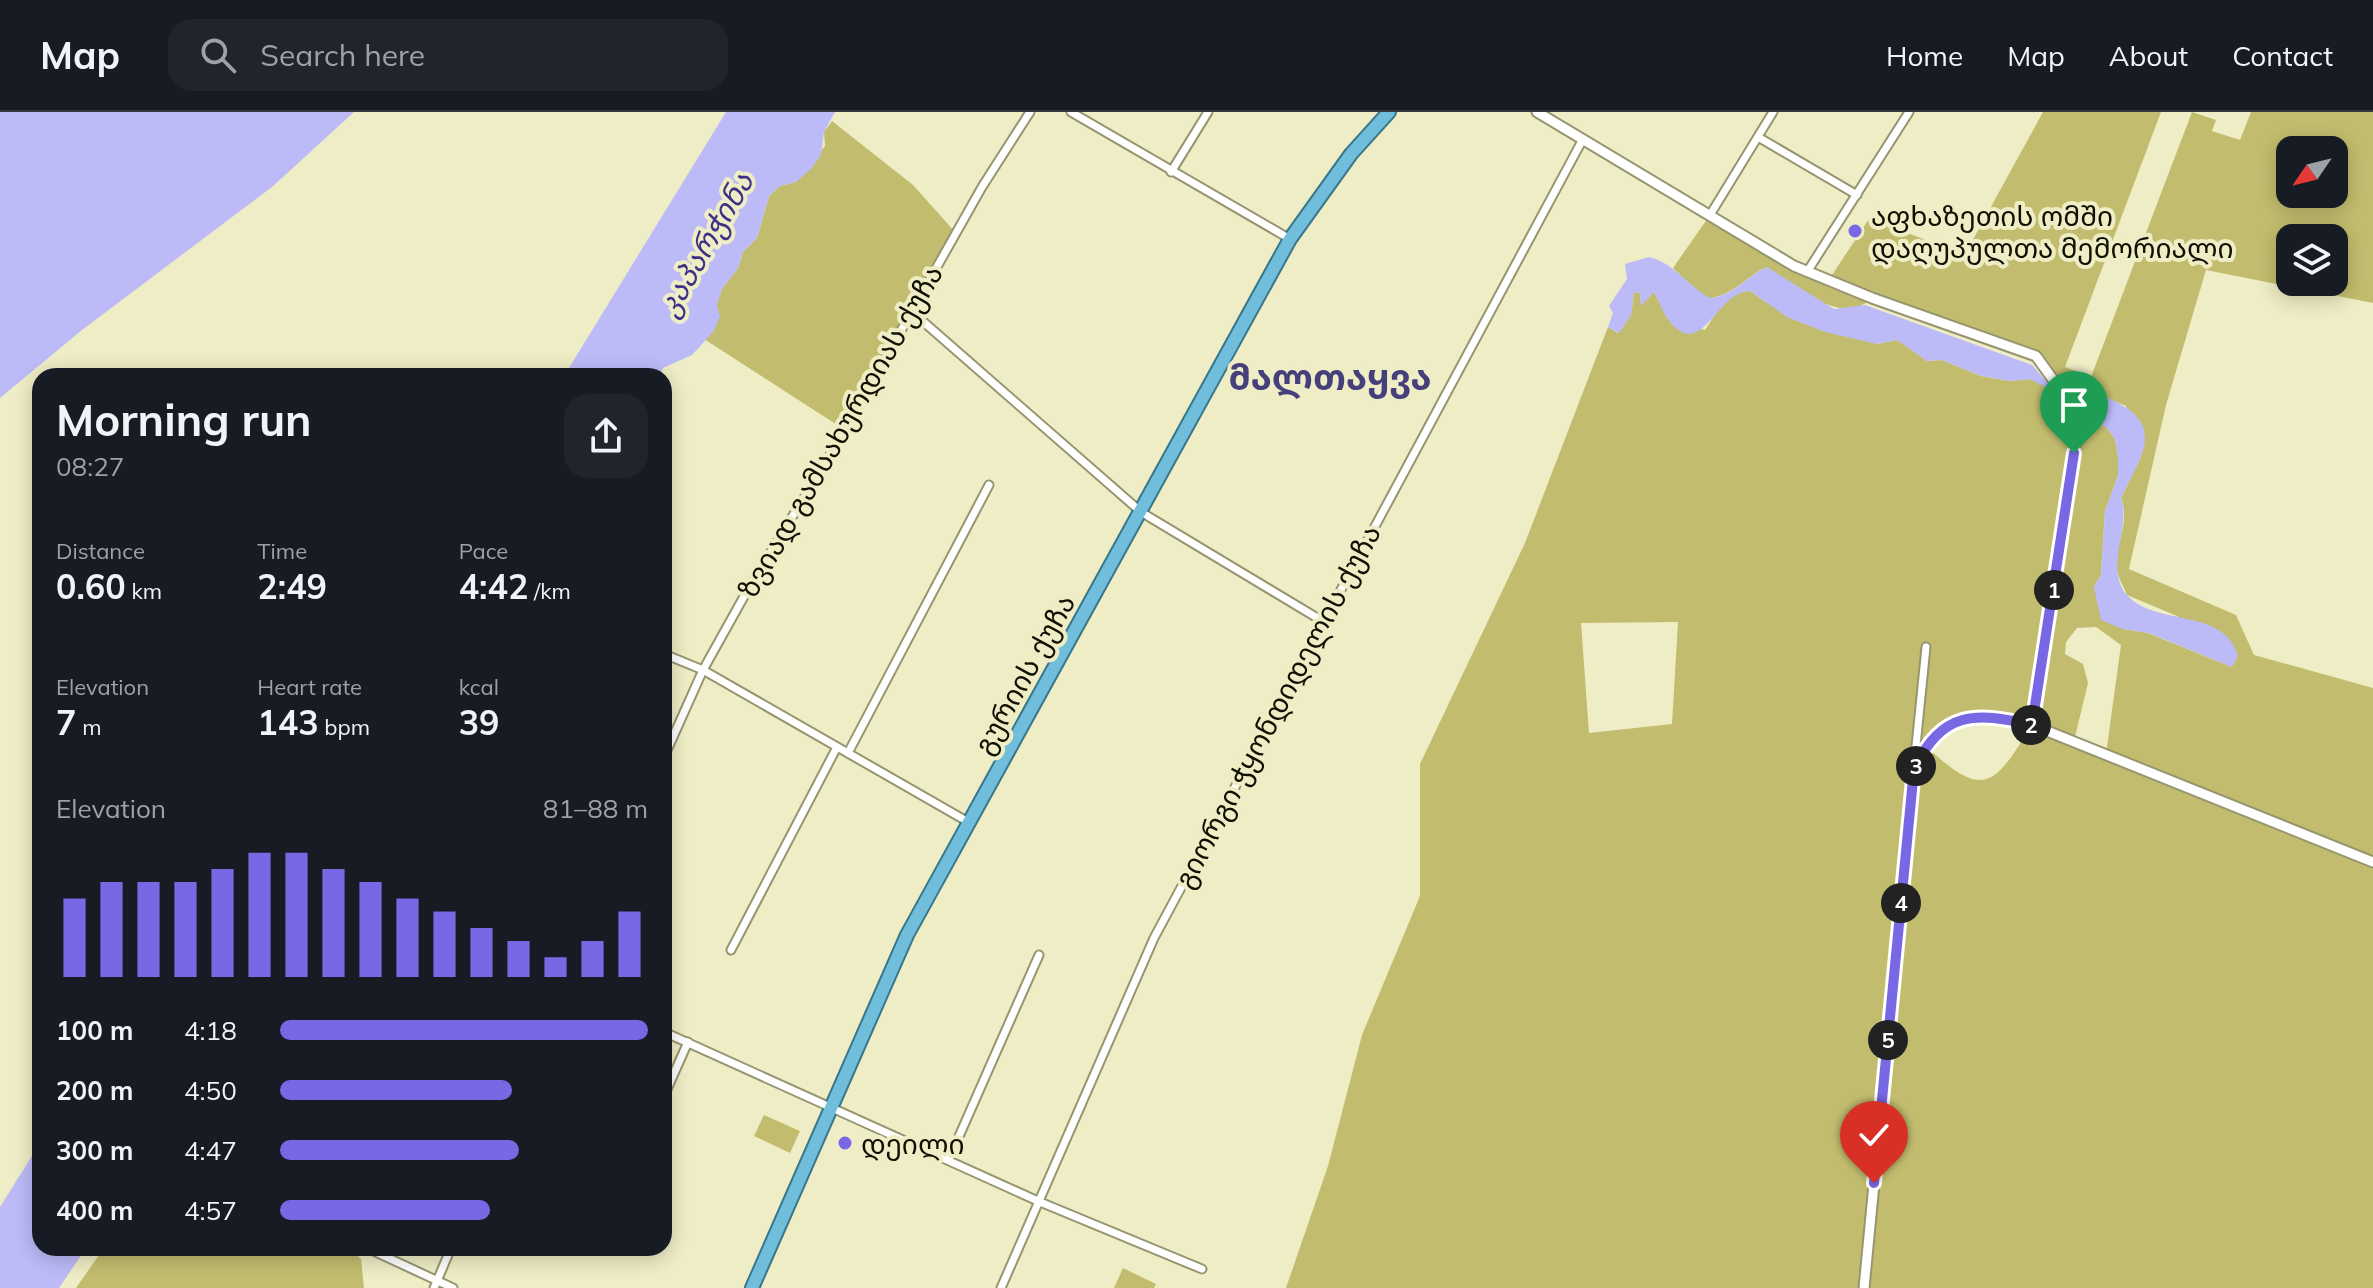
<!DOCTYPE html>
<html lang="en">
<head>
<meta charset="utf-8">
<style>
  :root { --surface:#171b24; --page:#20242c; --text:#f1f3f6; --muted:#9ea1a6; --line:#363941; --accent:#7868e3 }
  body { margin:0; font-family:Mulish,"Noto Sans Georgian",sans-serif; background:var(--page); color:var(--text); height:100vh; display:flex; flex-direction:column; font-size:30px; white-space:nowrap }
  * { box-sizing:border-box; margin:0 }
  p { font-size:26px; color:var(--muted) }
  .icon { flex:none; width:44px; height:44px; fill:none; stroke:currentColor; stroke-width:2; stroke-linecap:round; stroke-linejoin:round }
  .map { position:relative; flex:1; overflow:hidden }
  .drawer { position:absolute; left:32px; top:256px; width:640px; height:888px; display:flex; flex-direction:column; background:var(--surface); border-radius:24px; box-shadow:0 4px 20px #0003 }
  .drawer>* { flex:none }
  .needle { width:52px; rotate:235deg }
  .tools { position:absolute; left:2276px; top:24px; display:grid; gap:16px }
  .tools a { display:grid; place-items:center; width:72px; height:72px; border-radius:16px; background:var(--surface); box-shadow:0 4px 20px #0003; font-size:40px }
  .pin { position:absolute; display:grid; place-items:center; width:68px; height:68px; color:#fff; margin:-82px -34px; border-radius:50% 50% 50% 0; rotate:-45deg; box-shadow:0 0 8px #0007 }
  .pin .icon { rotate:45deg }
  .km { position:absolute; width:40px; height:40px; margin:-20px; border-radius:50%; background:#222; color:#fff; font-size:22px; line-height:40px; text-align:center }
  .round { display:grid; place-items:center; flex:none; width:84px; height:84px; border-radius:24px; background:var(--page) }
  .head { display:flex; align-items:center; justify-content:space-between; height:136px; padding:0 24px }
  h1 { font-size:44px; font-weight:700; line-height:60px }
  .figures { display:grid; grid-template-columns:repeat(3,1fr); gap:12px; height:136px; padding:8px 24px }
  .figures div { display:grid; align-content:center }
  .figures b { font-size:34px; font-weight:700 }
  .figures small { font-size:22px; font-weight:400 }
  .figures p { font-size:22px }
  .chart { height:224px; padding:16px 24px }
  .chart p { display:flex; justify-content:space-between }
  .chart svg { width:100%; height:144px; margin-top:8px; stroke:var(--accent); stroke-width:6 }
  ul { padding:0 24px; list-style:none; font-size:26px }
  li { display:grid; grid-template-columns:128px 96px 1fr; align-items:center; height:60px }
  li i { height:20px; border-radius:10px; background:var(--accent) }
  header { display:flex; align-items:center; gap:48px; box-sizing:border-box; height:112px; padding:0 40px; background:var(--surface); border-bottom:2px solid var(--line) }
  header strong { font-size:38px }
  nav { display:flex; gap:44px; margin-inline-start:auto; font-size:28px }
  .search { width:560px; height:72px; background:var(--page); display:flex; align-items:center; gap:20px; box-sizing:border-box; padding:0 28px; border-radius:24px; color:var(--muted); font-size:30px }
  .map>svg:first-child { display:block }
  .green { fill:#c2bd6e; fill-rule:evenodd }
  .water { fill:#bcbbf8 }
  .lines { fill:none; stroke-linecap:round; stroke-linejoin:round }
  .minor-casing { stroke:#979570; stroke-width:11 }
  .tertiary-casing { stroke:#979570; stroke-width:13 }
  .trunk-casing { stroke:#38778a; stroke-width:16 }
  .minor { stroke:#fff; stroke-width:7 }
  .tertiary { stroke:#fff; stroke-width:9 }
  .trunk { stroke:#70bedb; stroke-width:12 }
  .route-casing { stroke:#fff; stroke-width:16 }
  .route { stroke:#7868e3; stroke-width:10 }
  .poi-dot { fill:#7868e3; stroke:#efedc5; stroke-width:3 }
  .labels { text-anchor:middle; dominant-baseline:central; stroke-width:8; stroke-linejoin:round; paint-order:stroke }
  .poi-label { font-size:28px; fill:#111003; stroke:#efedc5; text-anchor:start }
  .street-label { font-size:28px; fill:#111003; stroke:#efedc5 }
  .water-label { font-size:30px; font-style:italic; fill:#3f3086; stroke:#efedc5 }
  .district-label { font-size:36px; font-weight:bold; fill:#453f7c; stroke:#efedc5 }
</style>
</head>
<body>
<header>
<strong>Map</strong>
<div class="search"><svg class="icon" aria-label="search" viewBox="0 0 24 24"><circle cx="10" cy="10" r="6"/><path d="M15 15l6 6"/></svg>Search here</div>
<nav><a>Home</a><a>Map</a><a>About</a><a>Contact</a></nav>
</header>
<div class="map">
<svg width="2373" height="1176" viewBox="0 0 2373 1176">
  <rect width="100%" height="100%" fill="#efedc5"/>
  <!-- green -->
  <g class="green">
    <path d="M2043,0H2161L2065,255L2091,265L2192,0L2216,8L2212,19L2240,28L2251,0H2373V191L2206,158L2166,293L2129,457L2236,503L2254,543L2373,576V1176H1286L1328,1054L1362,923L1420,784V652L1525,431L1608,215L1618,221L1631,203L1634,180L1640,181L1641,192L1654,180L1669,208L1705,218C1717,201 1726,179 1750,179L1767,191L1877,232L1897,228L1905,231L1927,249L1942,248L1981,264L2010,269L2030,267L2060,278L2036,243L1872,186C1841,216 1794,173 1767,155C1746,164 1733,184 1709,186L1694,177L1673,156L1710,103L1828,169L1869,107L1965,142ZM2290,38H2334V82H2290ZM2290,126H2334V170H2290ZM2111,288L2126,294L2141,345L2121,386C2131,411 2114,432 2117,458C2118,466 2124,475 2127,483L2177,504L2232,555L2148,521L2123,517L2094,475L2101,463L2105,399L2118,364V346L2115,327L2106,315L2073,302ZM1678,510L1672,612L1589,621L1581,511ZM2096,515L2121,533L2106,642L2074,629L2088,571L2083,552L2065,542L2066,530L2077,516ZM1987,603L2031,614C1994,675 1983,688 1926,634L1963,608Z"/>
    <polygon points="832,9 913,73 955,120 845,318 704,227 722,177 738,156 743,140 757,126 769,84 780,74 796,70 825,34 824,20"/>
    <polygon points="764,1003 800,1019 790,1041 754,1024"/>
    <polygon points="104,1136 349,1136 361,1147 364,1176 76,1176"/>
    <polygon points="1123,1156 1156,1172 1154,1176 1114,1176"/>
  </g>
  <!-- water -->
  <g class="water">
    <polygon points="0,0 354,0 272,75 82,218 0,286"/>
    <polygon points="726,0 835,0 824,20 821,43 811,57 796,70 780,74 769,84 757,126 743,140 738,156 722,177 717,193 720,204 714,219 692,243 663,256 659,264 564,264"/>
    <path d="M1649,145C1674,151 1687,173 1710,186C1734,184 1746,164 1767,155L1834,197L1865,193L2032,253L2049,272L2045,275L2030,267L2010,269L1981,264L1942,248L1927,249L1897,228L1877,232L1825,220L1787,205L1750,179C1716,179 1703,250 1669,209C1663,201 1659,189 1654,180L1641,194L1640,181L1634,180L1631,203L1619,221L1608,215L1613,201L1609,194L1627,167L1625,152Z"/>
    <path d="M2082,277C2093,279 2101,283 2112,288C2167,313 2141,344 2121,386C2132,415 2103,455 2127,483C2155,515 2225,495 2238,544L2232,555L2149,521L2123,517L2101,508L2094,475L2101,463L2105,399L2118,364V346L2115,327L2106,315L2073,302L2061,279Z"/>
    <polygon points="40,1031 40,1136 86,1136 59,1176 0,1176 0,1095"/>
  </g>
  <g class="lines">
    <defs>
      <g id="minor">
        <polyline points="1071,0 1290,127"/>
        <polyline points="1758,25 1857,83"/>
        <polyline points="1171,60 1208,0"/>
        <polyline points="1710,103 1773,0"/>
        <polyline points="1807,160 1909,0"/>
        <polyline points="911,199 1141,400 1324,510"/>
        <polyline points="664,542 703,558 970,711"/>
        <polyline points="848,641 989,373"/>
        <polyline points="664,645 703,558 747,479 845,318 982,75 1030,0"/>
        <polyline points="1914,654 1926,535"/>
        <polyline points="731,838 837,635"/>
        <polyline points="664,920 1040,1090 1202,1157"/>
        <polyline points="664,984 688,930"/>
        <polyline points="949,1047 1039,843"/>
        <polyline points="367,1136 453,1176"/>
        <polyline points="434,1176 451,1136"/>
        <polyline points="1001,1176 1154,826 1583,27"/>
      </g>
      <g id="tertiary">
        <polyline points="1537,0 1794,154 1872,186 2036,244 2070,291 2075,334 2032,613 2373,750"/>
        <path d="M1864,1176L1914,657C1943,598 1975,600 2032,613"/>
      </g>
      <polyline id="trunk" points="752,1176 907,823 1290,127 1351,42 1389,0"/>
    </defs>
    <!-- minor casing -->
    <use href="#minor" class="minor-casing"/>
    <!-- tertiary casing -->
    <use href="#tertiary" class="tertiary-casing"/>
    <!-- trunk casing -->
    <use href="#trunk" class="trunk-casing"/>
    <!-- minor -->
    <use href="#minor" class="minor"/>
    <!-- tertiary -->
    <use href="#tertiary" class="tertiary"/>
    <!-- trunk -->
    <use href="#trunk" class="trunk"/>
  </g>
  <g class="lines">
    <defs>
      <path id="route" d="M1874,1071L1914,657C1943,598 1975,600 2032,613L2074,341"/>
    </defs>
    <!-- route casing -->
    <use href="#route" class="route-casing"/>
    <!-- route -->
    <use href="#route" class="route"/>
  </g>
  <!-- markers -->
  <g class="poi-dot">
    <circle cx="1855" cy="119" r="8"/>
    <circle cx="845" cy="1031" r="8"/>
  </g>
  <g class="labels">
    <!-- poi labels -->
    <g class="poi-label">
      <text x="1871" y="103">აფხაზეთის ომში<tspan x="1871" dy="32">დაღუპულთა მემორიალი</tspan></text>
      <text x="861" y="1031">დეილი</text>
    </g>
    <!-- street labels -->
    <g class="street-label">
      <text transform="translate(840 319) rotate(-60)">ზვიად გამსახურდიას ქუჩა</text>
      <text transform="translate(1024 562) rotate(-61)">გურიის ქუჩა</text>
      <text transform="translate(1277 594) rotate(-62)">გიორგი ჭყონდიდელის ქუჩა</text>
    </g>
    <!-- water labels -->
    <g class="water-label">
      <text transform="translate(705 132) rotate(-60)">კაპარჭინა</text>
    </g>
    <!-- district labels -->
    <g class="district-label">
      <text x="1330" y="264">მალთაყვა</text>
    </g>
  </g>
</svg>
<div class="tools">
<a><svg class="needle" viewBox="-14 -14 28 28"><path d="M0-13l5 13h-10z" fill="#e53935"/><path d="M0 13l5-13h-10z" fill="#9ea1a6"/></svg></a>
<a><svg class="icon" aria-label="layers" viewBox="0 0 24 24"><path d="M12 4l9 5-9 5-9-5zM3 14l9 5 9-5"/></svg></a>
</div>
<div class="pin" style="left:2074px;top:341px;background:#1e9e55"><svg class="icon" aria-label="arrive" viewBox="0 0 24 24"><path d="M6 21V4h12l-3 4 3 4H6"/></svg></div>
<div class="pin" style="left:1874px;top:1071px;background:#d93025"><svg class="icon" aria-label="check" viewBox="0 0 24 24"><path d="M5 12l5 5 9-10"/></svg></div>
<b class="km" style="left:2054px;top:478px">1</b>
<b class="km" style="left:2031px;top:613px">2</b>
<b class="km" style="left:1916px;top:654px">3</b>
<b class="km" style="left:1901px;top:791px">4</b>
<b class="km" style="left:1888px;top:928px">5</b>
<section class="drawer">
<div class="head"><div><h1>Morning run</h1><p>08:27</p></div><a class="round"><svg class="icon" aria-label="share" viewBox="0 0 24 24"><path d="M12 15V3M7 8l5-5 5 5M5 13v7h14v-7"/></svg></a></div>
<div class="figures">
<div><p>Distance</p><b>0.60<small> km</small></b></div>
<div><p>Time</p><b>2:49</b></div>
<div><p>Pace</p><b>4:42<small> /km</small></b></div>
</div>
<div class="figures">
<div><p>Elevation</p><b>7<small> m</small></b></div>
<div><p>Heart rate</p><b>143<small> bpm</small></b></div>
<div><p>kcal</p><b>39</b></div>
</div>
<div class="chart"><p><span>Elevation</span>81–88 m</p>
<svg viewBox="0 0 160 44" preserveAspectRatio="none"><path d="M5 44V20M15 44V15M25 44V15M35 44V15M45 44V11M55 44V6M65 44V6M75 44V11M85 44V15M95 44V20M105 44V24M115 44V29M125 44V33M135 44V38M145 44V33M155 44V24"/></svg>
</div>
<ul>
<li><b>100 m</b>4:18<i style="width:100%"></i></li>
<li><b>200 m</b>4:50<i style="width:63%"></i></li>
<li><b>300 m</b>4:47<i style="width:65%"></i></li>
<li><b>400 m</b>4:57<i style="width:57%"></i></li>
</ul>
</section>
</div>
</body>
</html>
